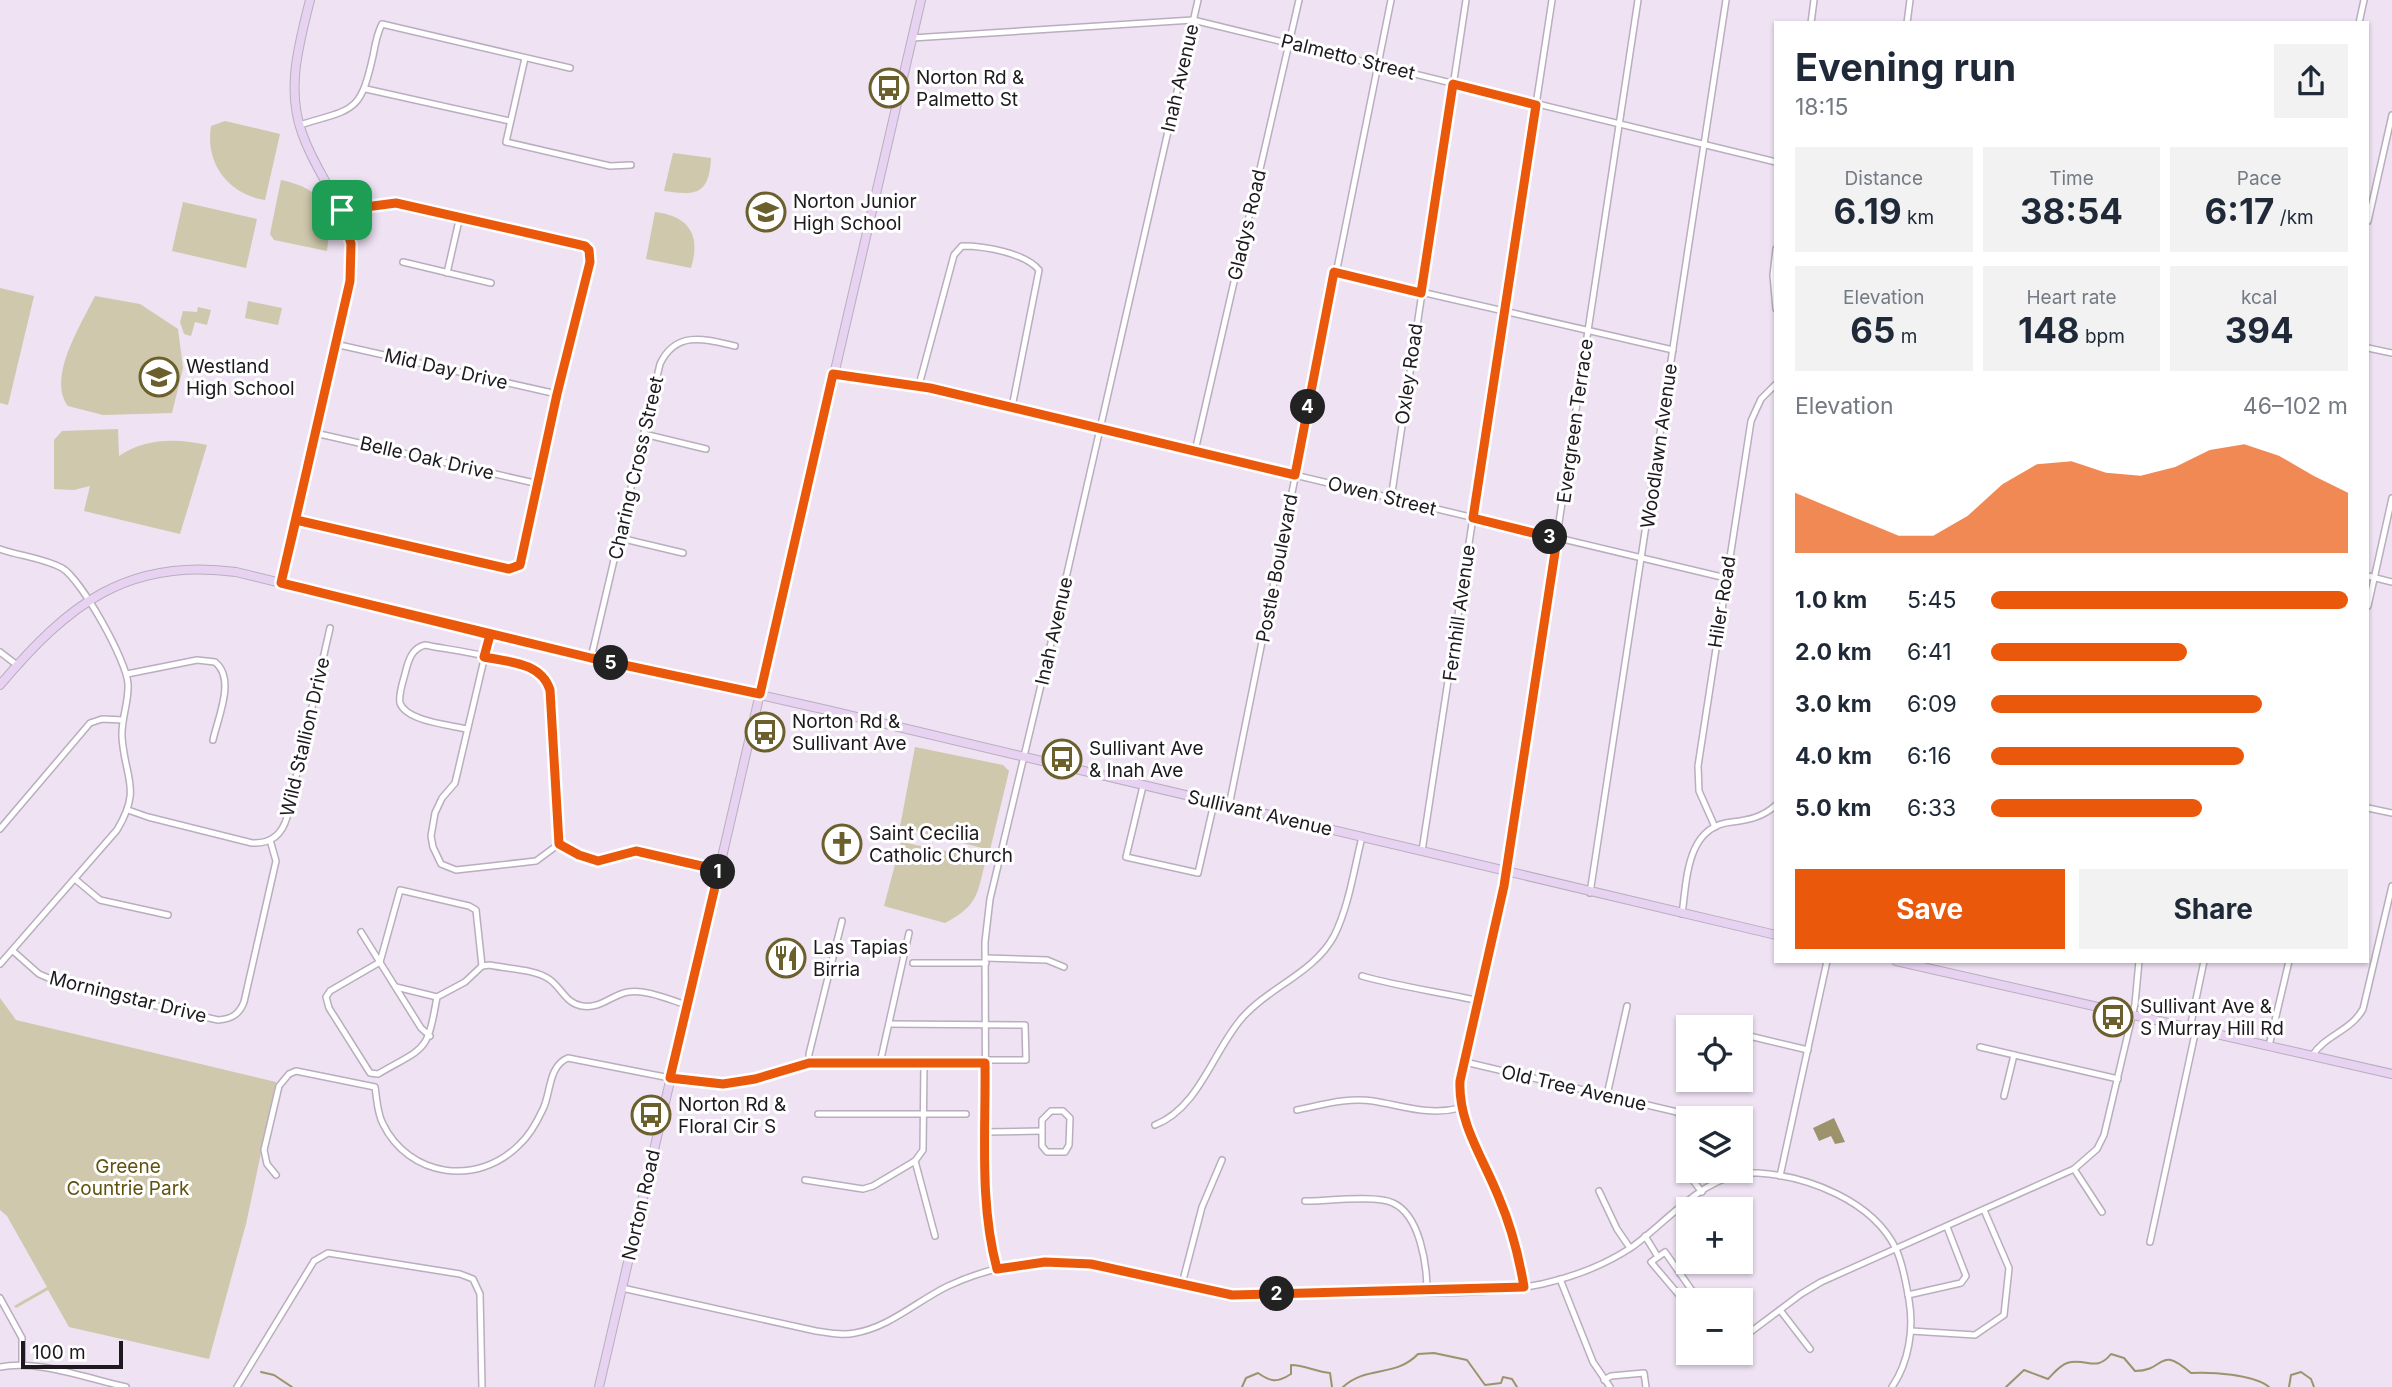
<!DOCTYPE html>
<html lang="en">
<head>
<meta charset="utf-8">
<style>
  :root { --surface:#fff; --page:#f2f2f3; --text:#1f2937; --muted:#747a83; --accent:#ea580c }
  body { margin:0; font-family:Inter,sans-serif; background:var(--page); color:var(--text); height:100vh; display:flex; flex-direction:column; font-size:26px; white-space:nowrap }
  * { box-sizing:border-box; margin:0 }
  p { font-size:23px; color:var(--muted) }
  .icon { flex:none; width:38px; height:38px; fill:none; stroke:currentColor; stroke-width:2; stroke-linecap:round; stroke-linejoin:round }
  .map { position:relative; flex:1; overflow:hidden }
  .drawer { position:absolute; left:1774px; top:21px; width:595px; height:942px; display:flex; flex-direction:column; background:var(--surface); border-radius:0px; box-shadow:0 2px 5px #0004 }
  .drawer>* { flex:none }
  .controls { position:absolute; left:1676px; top:1015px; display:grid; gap:14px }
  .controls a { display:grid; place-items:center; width:77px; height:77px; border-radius:0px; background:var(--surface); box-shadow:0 2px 5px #0004; font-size:35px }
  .scale { position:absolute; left:21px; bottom:18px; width:102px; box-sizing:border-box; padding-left:7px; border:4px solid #1d191f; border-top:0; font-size:19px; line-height:24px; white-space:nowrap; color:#1d191f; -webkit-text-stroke:5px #fff; paint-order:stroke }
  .pin { position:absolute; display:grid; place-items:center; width:60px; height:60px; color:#fff; margin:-30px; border-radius:14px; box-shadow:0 4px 10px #0006 }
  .km { position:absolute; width:35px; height:35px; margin:-18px; border-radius:50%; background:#222; color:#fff; font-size:19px; line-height:35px; text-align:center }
  .round { display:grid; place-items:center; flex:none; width:74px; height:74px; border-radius:0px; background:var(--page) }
  .headline { display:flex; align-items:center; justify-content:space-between; height:119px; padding:0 21px }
  h1 { font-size:38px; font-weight:700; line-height:52px }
  .figures { display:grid; grid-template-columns:repeat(3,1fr); gap:10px; height:119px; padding:7px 21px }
  .figures div { display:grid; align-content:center; border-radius:0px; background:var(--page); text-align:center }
  .figures b { font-size:35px; font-weight:700 }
  .figures small { font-size:19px; font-weight:400 }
  .figures p { font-size:19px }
  .chart { height:196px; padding:14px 21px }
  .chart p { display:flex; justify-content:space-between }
  .chart svg { width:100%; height:126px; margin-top:7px; fill:var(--accent); opacity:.7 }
  .button { display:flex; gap:14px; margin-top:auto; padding:14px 21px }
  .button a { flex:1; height:80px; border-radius:0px; background:var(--accent); color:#fff; font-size:28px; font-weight:700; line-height:80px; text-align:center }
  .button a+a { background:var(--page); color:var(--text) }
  ul { padding:0 21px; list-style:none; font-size:23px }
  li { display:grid; grid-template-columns:112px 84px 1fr; align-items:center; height:52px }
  li i { height:18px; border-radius:9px; background:var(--accent) }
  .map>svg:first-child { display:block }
  .green { fill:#cfc8ad }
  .water { fill:#9c936d }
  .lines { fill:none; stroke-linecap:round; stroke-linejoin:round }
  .stream { stroke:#9c936d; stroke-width:2 }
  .street-casing { stroke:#b9aebe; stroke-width:8 }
  .secondary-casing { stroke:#b9aebe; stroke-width:10 }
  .street { stroke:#fff; stroke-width:5 }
  .secondary { stroke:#e8d2f2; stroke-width:8 }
  .route-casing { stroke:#fff; stroke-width:14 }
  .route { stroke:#ea580c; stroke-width:9 }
  .labels { text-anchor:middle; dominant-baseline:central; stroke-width:6; stroke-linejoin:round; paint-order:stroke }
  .street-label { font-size:19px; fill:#1d191f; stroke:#fff }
  .poi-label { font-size:19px; fill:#1d191f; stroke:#fff; text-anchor:start }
  .park-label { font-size:19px; fill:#61520f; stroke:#fff }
</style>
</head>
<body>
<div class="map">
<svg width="2392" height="1387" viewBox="0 0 2392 1387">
  <rect width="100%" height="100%" fill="#eee2f3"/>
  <!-- green -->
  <g class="green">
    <path d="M225,121L280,134L265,200C228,194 205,164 211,126Z"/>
    <path d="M673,153L711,158C709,194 697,196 664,191Z"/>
    <path d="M281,180C324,189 333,209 327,251L274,240L270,234Z"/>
    <polygon points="183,202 257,219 246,268 172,251"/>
    <path d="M655,212C689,216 701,235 691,268L646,259Z"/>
    <polygon points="0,288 34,296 8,405 0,403"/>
    <path d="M95,296L140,304L178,329L183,368L172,413L103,415L68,406C47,377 81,325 95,296Z"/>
    <polygon points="248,301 282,308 278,325 245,318"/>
    <polygon points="198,307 211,310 207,325 195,322 191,336 184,334 180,322 183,311 197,312"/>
    <path d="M118,429L119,456C145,438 177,438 207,445L180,534L84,511L90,486L74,490L54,489V440L62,431Z"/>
    <polygon points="915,747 1003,765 1009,771 990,850 900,827"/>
    <path d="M901,842L986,859C977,894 979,905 945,923L884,906Z"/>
    <polygon points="0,998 16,1020 276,1082 246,1224 209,1359 69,1327 48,1290 16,1308 14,1306 47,1287 7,1216 0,1210"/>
  </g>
  <!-- water -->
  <polygon class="water" points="1834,1118 1845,1142 1835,1144 1831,1136 1819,1141 1813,1128"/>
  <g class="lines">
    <!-- stream -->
    <g class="stream">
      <polyline points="261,1372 274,1375 292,1387"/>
      <path d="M1242,1387L1246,1378L1258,1373C1271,1382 1277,1383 1291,1374V1365C1305,1365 1316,1372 1330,1373L1332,1387"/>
      <path d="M1343,1387C1367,1365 1395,1378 1418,1354L1434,1353L1467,1360L1485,1385L1501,1383L1503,1377L1512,1379L1517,1387"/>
      <path d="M2006,1387L2024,1370L2048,1379C2054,1373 2059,1366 2067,1363C2086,1357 2096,1373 2111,1354L2124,1358L2135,1371C2167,1371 2157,1344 2191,1373C2211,1372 2253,1374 2269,1387"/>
      <polyline points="2289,1387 2291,1375 2301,1372 2311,1379 2314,1387"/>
    </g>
    <defs>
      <g id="street">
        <polyline points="1811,23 1814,0"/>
        <polyline points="1907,23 1910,0"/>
        <polyline points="2359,23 2364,0"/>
        <polyline points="912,38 1193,20 1776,162"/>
        <polyline points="525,58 506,142 610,166 631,165"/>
        <polyline points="366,89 510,121"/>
        <path d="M300,125C354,108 360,114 373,56C375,45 377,33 382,24L570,68"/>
        <polyline points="2368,221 2392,115"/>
        <polyline points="1776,249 1773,275 1776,309"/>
        <polyline points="403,262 491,283"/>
        <polyline points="1334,272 1673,350"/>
        <polyline points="447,273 460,216"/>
        <polyline points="335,344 557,394"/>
        <polyline points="2368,348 2392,353"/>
        <polyline points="833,374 930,388 1726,578"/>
        <path d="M919,385L954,255L962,246C985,246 1025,253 1039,270L1012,407"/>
        <polyline points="315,433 539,484"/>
        <polyline points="644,434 706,449"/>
        <polyline points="1195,451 1299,0"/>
        <polyline points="1391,499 1466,0"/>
        <polyline points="296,520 509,569 517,568 521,561 557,394 590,262 589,249 585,246 396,203 342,210"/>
        <polyline points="620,538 683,553"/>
        <path d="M0,549C20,556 43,558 62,568C81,579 127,661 128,684C129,702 121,719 122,737C125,780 142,788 117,830L0,964"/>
        <polyline points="2368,576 2392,582"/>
        <polyline points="2368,606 2392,498"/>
        <polyline points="0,652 17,665"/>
        <path d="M591,658L660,364C676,330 705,339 735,346"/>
        <path d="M127,674L197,660L215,662C236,679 218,717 213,740"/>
        <path d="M466,729C450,725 406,721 400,703C398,694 404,679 406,670C409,658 413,648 425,645C450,650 527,660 543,675C547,679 548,684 550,689L559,844L536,861L456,870L441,864L433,847L431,836L435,813L442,798L455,783L490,634"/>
        <polyline points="1143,786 1126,857 1198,873 1214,803"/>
        <polyline points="1229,806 1391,0"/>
        <polyline points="2368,808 2392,813"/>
        <path d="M128,810L148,817L252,843C271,844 282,835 287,817L330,628"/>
        <polyline points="1715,827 1699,791 1698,766 1751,421 1761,399 1776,384"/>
        <polyline points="0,829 90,723 102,719 123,720"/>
        <polyline points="559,844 579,855 598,861 636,851 719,870"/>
        <polyline points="1422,851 1552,0"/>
        <polyline points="75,879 100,900 168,915"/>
        <polyline points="1590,893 1726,0"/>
        <path d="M1682,914C1687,880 1686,826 1732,822C1749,820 1763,817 1776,805"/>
        <polyline points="361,932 421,1028 430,1036"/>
        <path d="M13,951L39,974L65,985L218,1020C231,1019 239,1015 244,1002L276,861L270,840"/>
        <polyline points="986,958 1047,960 1064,967"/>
        <path d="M380,962L330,991L326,997L329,1008L370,1073L378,1074C426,1046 427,1054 437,997"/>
        <polyline points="380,962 400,890 469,906 476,910 482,966"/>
        <polyline points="913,963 986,963"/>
        <path d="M482,966L490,965C508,969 534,969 549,979C562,988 565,1003 582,1006C601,1009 611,995 628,992C646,989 670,1000 687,1005"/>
        <path d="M1362,976C1401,987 1440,992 1479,1001"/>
        <polyline points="396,987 437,997 465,982 482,966"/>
        <polyline points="889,1024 1025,1025 1026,1060 985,1060"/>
        <polyline points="2190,1028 2204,961"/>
        <polyline points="1741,1034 1808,1050"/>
        <polyline points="2269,1046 2289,961"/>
        <polyline points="1980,1047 2118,1079"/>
        <path d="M2312,1056C2325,1035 2351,1031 2363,1009L2392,886"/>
        <path d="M1465,1062L1677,1112L1686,1123C1683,1161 1675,1159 1702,1192"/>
        <polyline points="809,1063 809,1054 842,921"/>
        <polyline points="880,1063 909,933"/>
        <polyline points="1607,1095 1627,1006"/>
        <polyline points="2004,1096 2014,1055"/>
        <path d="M1297,1110C1322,1105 1348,1097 1373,1101C1404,1106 1429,1116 1460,1108"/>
        <polygon points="1051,1111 1063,1111 1070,1118 1069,1145 1065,1152 1047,1152 1042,1146 1042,1120"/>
        <polyline points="818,1114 966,1114"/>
        <path d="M1155,1125C1199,1108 1213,1051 1242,1018C1269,987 1314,973 1334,936C1349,906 1354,869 1362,837"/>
        <polyline points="986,1132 1042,1131"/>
        <polyline points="915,1161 935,1236"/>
        <polyline points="2074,1169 2102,1212"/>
        <path d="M276,1175L267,1164L264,1150L279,1086L289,1074L296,1071L375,1087C377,1099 377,1113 383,1124C409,1177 477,1187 519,1145C529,1136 537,1122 543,1109C551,1093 548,1066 568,1058L670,1078L723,1084L755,1079L809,1063H985"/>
        <polyline points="1780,1176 1827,961"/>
        <polyline points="805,1180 863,1189 873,1186 915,1161 923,1150 924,1063"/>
        <polyline points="1599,1191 1617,1229 1630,1248"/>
        <path d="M1305,1201C1325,1201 1377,1195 1393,1203C1420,1215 1427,1265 1427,1291"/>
        <polyline points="1645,1236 1658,1257 1651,1262 1684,1301 1690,1299 1693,1292 1665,1252 1658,1257"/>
        <polyline points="2150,1242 2196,1029"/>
        <polyline points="997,1269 988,1235 986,1207 985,942 990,899 1055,626 1198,0"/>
        <polyline points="1560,1279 1593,1362 1610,1387"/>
        <polyline points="1182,1284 1202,1207 1222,1160"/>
        <path d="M1524,1287C1519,1257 1511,1226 1499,1198C1483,1159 1458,1124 1460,1081L1504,886L1638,0"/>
        <path d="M622,1288L816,1331C829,1333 843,1336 855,1333C890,1327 917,1301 948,1286C978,1272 1010,1264 1042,1262C1107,1258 1166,1286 1229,1294C1266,1299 1308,1293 1346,1293C1406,1292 1484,1296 1542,1284C1573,1277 1605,1265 1632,1247C1670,1220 1707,1170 1758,1173C1808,1176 1873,1201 1896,1249C1903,1264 1906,1283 1909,1300C1914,1329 1909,1362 1892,1387"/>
        <polyline points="1908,1295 1961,1283 1966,1276 1947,1227"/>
        <polyline points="0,1298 22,1338 22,1365"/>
        <polyline points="1780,1310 1810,1349"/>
        <polyline points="1911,1331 1975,1335 2004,1315 2009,1268 1984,1210"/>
        <polyline points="1741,1339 1801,1294 1821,1282 2074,1169 2097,1149 2104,1135 2135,1004 2139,961"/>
        <polyline points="1712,1361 1723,1353"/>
        <path d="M0,1367C37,1359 89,1379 126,1387"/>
        <polyline points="1604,1380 1611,1376 1644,1373 1646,1387"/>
        <polyline points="237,1387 314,1261 328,1253 460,1274 473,1279 480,1294 482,1387"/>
      </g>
      <g id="secondary">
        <path d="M281,583L352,268C353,207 320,185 302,133C286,89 299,44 310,0"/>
        <path d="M0,685C67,606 126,557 236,572L490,634L827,710L1776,935"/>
        <polyline points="1896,961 2392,1074"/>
        <polyline points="599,1387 921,0"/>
      </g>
    </defs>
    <!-- street casing -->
    <use href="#street" class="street-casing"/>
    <!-- secondary casing -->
    <use href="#secondary" class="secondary-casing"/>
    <!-- street -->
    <use href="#street" class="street"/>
    <!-- secondary -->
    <use href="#secondary" class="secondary"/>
  </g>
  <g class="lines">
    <defs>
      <path id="route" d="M342,210L351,244L350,281L281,583L306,589L490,635L484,657C508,662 541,662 550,690L559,844L579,855L598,861L636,851L719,870L670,1078L723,1084L755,1079L809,1063H985C986,1131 979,1202 997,1269L1045,1262L1091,1264L1232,1295L1524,1287C1519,1257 1511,1226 1499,1198C1484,1159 1458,1124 1460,1081L1504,886L1557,539L1473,518L1536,105L1453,84L1421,293L1334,272L1295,475L930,388L833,374L760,694L591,658L281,583L296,520L509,569L520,565L557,394L590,262L589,250L585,246L396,203L342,210"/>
    </defs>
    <!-- route casing -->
    <use href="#route" class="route-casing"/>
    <!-- route -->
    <use href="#route" class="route"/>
  </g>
  <!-- icons -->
  <defs>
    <symbol id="bus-ring" viewBox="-11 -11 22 22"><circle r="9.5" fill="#fff" stroke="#6b5f2c" stroke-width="1.5"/><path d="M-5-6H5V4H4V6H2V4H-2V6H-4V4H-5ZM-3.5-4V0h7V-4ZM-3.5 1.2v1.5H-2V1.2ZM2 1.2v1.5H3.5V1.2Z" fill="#6b5f2c"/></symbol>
    <symbol id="school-ring" viewBox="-11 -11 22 22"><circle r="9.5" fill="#fff" stroke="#6b5f2c" stroke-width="1.5"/><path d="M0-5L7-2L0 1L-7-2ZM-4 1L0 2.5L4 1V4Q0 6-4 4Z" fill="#6b5f2c"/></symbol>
    <symbol id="church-ring" viewBox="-11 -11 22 22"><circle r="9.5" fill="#fff" stroke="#6b5f2c" stroke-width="1.5"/><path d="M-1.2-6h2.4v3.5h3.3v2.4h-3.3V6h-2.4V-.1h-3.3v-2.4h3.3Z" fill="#6b5f2c"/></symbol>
    <symbol id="restaurant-ring" viewBox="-11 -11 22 22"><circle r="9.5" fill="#fff" stroke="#6b5f2c" stroke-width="1.5"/><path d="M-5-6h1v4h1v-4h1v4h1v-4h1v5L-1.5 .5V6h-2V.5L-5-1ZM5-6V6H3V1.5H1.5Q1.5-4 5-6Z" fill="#6b5f2c"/></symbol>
  </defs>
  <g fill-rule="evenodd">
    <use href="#bus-ring" x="867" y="66" width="44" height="44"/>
    <use href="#school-ring" x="744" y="190" width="44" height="44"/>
    <use href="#school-ring" x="137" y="355" width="44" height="44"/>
    <use href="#bus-ring" x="743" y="710" width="44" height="44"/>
    <use href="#bus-ring" x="1040" y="737" width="44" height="44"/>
    <use href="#church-ring" x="820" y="822" width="44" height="44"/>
    <use href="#restaurant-ring" x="764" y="936" width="44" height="44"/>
    <use href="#bus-ring" x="2091" y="995" width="44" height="44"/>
    <use href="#bus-ring" x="629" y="1093" width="44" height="44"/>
  </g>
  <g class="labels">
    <!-- street labels -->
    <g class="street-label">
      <text transform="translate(1348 57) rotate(14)">Palmetto Street</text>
      <text transform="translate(1180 78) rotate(-77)">Inah Avenue</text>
      <text transform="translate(1247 225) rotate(-77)">Gladys Road</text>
      <text transform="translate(446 369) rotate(13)">Mid Day Drive</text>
      <text transform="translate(1409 374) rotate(-82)">Oxley Road</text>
      <text transform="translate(1575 421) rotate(-82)">Evergreen Terrace</text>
      <text transform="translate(1659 446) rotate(-82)">Woodlawn Avenue</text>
      <text transform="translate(427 458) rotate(13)">Belle Oak Drive</text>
      <text transform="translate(636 468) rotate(-77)">Charing Cross Street</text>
      <text transform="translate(1382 496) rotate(14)">Owen Street</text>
      <text transform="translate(1277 568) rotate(-79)">Postle Boulevard</text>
      <text transform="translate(1722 602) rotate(-81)">Hiler Road</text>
      <text transform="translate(1459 613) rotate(-82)">Fernhill Avenue</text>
      <text transform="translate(1054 631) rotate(-77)">Inah Avenue</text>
      <text transform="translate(305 737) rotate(-77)">Wild Stallion Drive</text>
      <text transform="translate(1260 813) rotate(13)">Sullivant Avenue</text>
      <text transform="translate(128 997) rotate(14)">Morningstar Drive</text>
      <text transform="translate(1574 1088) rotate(13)">Old Tree Avenue</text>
      <text transform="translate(641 1205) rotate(-77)">Norton Road</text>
    </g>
    <!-- poi labels -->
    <g class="poi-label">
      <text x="916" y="77">Norton Rd &amp;<tspan x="916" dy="22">Palmetto St</tspan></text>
      <text x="793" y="201">Norton Junior<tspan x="793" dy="22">High School</tspan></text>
      <text x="186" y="366">Westland<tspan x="186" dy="22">High School</tspan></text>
      <text x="792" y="721">Norton Rd &amp;<tspan x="792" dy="22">Sullivant Ave</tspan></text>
      <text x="1089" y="748">Sullivant Ave<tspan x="1089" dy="22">&amp; Inah Ave</tspan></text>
      <text x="869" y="833">Saint Cecilia<tspan x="869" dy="22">Catholic Church</tspan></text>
      <text x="813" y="947">Las Tapias<tspan x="813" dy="22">Birria</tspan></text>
      <text x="2140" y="1006">Sullivant Ave &amp;<tspan x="2140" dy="22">S Murray Hill Rd</tspan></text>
      <text x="678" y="1104">Norton Rd &amp;<tspan x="678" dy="22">Floral Cir S</tspan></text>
    </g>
    <!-- park labels -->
    <g class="park-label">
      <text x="128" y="1166">Greene<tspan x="128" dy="22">Countrie Park</tspan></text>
    </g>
  </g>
</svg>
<div class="controls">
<a><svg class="icon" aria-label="locate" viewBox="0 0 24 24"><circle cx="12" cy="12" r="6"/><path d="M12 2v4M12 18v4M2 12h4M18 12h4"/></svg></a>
<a><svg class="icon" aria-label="layers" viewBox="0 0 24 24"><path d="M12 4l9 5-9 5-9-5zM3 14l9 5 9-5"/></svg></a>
<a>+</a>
<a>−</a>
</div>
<div class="scale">100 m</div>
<div class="pin" style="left:342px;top:210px;background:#1e9e55"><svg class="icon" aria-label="arrive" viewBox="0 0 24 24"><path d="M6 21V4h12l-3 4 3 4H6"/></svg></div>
<b class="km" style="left:718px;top:872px">1</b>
<b class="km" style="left:1277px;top:1294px">2</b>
<b class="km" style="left:1550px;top:537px">3</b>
<b class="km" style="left:1308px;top:407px">4</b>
<b class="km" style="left:611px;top:663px">5</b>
<section class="drawer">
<div class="headline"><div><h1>Evening run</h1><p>18:15</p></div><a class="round"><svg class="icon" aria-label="share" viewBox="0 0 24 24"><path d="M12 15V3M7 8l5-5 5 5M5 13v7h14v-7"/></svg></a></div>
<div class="figures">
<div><p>Distance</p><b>6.19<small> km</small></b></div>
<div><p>Time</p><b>38:54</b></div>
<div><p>Pace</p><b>6:17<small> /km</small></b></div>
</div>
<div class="figures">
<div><p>Elevation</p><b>65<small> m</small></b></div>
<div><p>Heart rate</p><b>148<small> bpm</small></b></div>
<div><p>kcal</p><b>394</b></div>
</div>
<div class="chart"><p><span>Elevation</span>46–102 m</p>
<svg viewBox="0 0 160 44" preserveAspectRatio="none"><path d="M0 44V23L10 28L20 33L30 38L40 38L50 31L60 20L70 13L80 12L90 16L100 17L110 14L120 8L130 6L140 10L150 17L160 23V44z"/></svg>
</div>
<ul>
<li><b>1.0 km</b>5:45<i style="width:100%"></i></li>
<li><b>2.0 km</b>6:41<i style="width:55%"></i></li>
<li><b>3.0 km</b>6:09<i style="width:76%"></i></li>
<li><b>4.0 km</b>6:16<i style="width:71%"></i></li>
<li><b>5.0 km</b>6:33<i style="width:59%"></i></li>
</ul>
<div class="button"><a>Save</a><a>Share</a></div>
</section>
</div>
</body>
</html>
